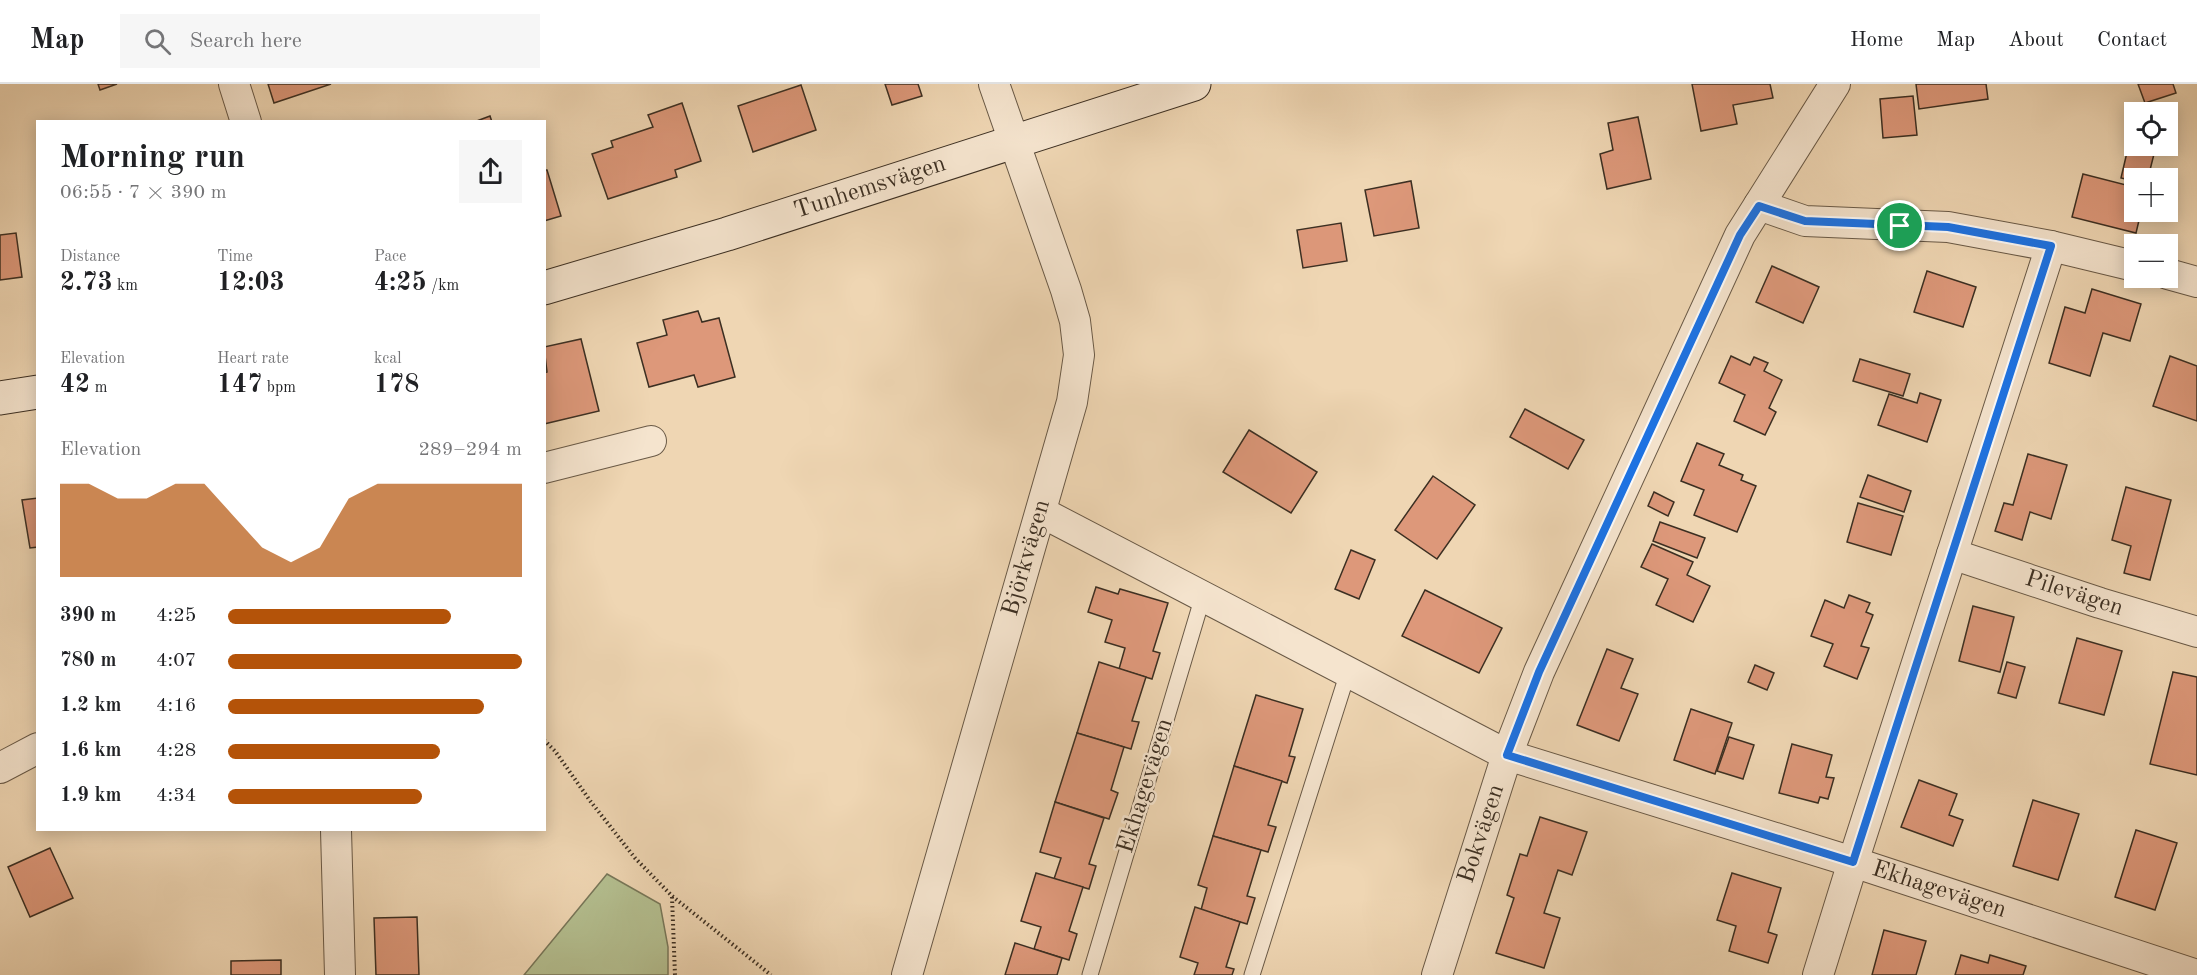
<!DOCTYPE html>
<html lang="en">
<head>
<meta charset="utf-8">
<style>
  :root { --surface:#fff; --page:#f6f6f6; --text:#202124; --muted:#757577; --line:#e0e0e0; --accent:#b45309 }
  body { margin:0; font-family:"Old Standard TT",serif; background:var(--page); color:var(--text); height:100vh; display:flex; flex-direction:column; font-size:22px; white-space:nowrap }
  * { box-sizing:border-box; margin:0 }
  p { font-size:20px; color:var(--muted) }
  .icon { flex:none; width:33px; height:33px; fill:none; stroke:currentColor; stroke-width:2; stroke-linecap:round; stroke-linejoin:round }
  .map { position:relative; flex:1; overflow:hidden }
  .drawer { position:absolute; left:36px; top:36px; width:510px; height:711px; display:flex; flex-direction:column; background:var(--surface); border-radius:0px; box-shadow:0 3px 15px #0003 }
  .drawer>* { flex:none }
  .buttons { position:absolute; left:2124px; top:18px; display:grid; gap:12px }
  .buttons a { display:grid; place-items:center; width:54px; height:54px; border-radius:0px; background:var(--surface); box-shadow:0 3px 15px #0003; font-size:30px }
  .pin { position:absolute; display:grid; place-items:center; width:51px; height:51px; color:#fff; margin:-26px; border:3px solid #fff; border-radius:50%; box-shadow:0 2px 6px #0007 }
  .round { display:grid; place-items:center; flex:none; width:63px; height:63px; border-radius:0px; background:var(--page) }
  .head { display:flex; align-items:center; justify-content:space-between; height:102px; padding:0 24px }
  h1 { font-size:33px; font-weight:800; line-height:45px }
  .metrics { display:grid; grid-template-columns:repeat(3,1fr); gap:9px; height:102px; padding:6px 24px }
  .metrics div { display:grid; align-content:center }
  .metrics b { font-size:26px; font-weight:800 }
  .metrics small { font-size:16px; font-weight:400 }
  .metrics p { font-size:16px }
  .chart { height:168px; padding:12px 24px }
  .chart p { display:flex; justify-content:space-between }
  .chart svg { width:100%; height:108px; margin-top:6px; fill:var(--accent); opacity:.7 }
  ul { padding:0 24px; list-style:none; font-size:20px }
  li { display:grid; grid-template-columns:96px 72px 1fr; align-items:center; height:45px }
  li i { height:15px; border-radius:8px; background:var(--accent) }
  header { display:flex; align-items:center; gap:36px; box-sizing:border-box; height:84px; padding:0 30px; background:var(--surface); border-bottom:2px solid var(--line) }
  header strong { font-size:28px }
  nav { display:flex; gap:33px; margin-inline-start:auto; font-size:21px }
  .search { width:420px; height:54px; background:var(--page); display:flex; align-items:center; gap:15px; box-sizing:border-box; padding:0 21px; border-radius:0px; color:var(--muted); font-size:22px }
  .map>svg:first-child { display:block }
  .green { fill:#b4bf90; stroke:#787759; stroke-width:1.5 }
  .building { fill:#dd987a; stroke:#3c2f22; stroke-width:1.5 }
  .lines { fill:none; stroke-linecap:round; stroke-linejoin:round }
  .lane-casing { stroke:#695946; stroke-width:17 }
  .street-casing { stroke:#695946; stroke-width:32 }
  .secondary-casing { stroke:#3c2f22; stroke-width:35 }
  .path { stroke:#3c2f22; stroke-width:4; stroke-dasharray:1.5 3; stroke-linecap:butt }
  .lane { stroke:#f5e4ce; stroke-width:15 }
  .street { stroke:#f5e4ce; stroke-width:30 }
  .secondary { stroke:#f5e4ce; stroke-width:33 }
  .route-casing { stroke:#fff; stroke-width:12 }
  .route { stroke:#1a73e8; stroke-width:8 }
  .labels { text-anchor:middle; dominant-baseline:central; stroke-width:5; stroke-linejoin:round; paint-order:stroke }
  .street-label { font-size:24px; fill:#3c2f22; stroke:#f5e4ce }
</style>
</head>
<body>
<header>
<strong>Map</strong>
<div class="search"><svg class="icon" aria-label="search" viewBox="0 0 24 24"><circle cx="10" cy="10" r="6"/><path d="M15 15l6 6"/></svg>Search here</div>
<nav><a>Home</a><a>Map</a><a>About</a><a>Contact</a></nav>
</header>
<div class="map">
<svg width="2197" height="891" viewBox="0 0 2197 891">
  <rect width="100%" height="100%" fill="#efd6b3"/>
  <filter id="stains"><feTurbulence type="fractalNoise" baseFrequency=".00333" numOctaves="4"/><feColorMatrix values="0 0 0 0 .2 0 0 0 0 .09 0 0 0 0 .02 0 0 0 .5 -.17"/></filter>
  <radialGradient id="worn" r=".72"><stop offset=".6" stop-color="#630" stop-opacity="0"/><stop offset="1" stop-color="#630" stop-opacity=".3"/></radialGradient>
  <!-- green -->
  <polygon class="green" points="607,790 660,820 668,863 668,891 524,891"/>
  <!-- building -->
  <g class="building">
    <polygon points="98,0 117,0 100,6"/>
    <polygon points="268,0 331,0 274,19"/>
    <polygon points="885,0 918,0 922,12 892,21"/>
    <polygon points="1692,0 1770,0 1773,14 1733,21 1737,40 1701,47"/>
    <polygon points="1916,0 1986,0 1988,15 1919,25"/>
    <polygon points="2138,0 2173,0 2176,9 2145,19"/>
    <polygon points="801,1 816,46 753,68 738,22"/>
    <polygon points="1913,12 1917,51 1883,54 1880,15"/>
    <polygon points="682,19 701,77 675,86 677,93 608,115 592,70 613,63 611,57 653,43 648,31"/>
    <polygon points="490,32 492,38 474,38"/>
    <polygon points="1638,33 1651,95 1607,105 1600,70 1613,66 1608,39"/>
    <polygon points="2128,64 2154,70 2148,94 2134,94 2134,97 2121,94"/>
    <polygon points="544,86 547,86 561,132 544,137"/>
    <polygon points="2083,90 2134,103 2134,128 2141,128 2136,149 2072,133"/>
    <polygon points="1411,97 1419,144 1374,152 1365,106"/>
    <polygon points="1341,139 1347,177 1303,184 1297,146"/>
    <polygon points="16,149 22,193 0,196 0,151"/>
    <polygon points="1772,182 1819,203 1803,239 1756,218"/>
    <polygon points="1927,187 1976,203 1963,243 1914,228"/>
    <polygon points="2092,205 2141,220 2130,257 2103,249 2090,292 2049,279 2065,223 2085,229"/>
    <polygon points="698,227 702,238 719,234 735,293 698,303 694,291 649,303 637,259 667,251 663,236"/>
    <polygon points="581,255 599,327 544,340 544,289 547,288 544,263"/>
    <polygon points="1731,272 1750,281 1754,273 1768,279 1764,287 1782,296 1769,324 1776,328 1765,351 1734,337 1745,311 1719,299"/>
    <polygon points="2170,272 2197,282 2197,337 2153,322"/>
    <polygon points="1860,275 1910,290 1903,312 1853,297"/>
    <polygon points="1920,309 1941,316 1927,358 1878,341 1889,310 1917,319"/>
    <polygon points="1525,325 1584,356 1568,385 1510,353"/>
    <polygon points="1249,346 1317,388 1291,429 1223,388"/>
    <polygon points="1697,359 1724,370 1719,381 1743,391 1741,396 1756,402 1737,448 1694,431 1704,406 1681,397"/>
    <polygon points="2028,370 2067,381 2051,435 2030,428 2022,456 1995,447 2004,419 2013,421"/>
    <polygon points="1868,391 1911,407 1904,428 1860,413"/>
    <polygon points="1433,392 1475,421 1437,475 1395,446"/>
    <polygon points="2126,403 2171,416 2150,496 2124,489 2131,462 2112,456"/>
    <polygon points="1654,408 1674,418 1668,432 1648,422"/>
    <polygon points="38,414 38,463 30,464 22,416"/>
    <polygon points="1858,419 1903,432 1891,471 1847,458"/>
    <polygon points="1660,438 1705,454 1697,474 1653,457"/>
    <polygon points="1652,460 1693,478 1687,491 1710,502 1693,538 1656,521 1668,495 1641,483"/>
    <polygon points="1351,466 1375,476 1359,515 1335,505"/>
    <polygon points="1096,503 1118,510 1120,505 1168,519 1153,567 1160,569 1152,595 1119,585 1125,564 1105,558 1112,536 1088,528"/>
    <polygon points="1425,506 1502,544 1479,589 1402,552"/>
    <polygon points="1849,511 1870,519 1866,528 1873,531 1861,562 1869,564 1857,595 1824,582 1833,560 1811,552 1825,516 1844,524"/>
    <polygon points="1973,522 2014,533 2000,588 1959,577"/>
    <polygon points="2077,554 2122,567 2104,631 2059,619"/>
    <polygon points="1607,565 1633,575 1621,604 1638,610 1619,657 1577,641"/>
    <polygon points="1099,578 1146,593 1132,637 1139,638 1131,665 1077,649"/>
    <polygon points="2007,578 2025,583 2016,614 1998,609"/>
    <polygon points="1755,581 1774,589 1767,606 1748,598"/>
    <polygon points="2173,588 2197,593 2197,691 2150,680"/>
    <polygon points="1256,611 1303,625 1289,672 1295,673 1287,699 1234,682"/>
    <polygon points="1691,625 1732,639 1715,690 1674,676"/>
    <polygon points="1077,649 1124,663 1111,706 1118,709 1109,735 1055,718"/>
    <polygon points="1729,653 1754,661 1743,695 1717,687"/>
    <polygon points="1792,660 1832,671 1826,693 1834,694 1828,715 1820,713 1818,719 1779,709"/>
    <polygon points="1234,682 1282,697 1268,741 1276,743 1268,768 1213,752"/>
    <polygon points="1919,696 1957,710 1949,731 1963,736 1953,762 1901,743"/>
    <polygon points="2033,716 2079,730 2058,796 2013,782"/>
    <polygon points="1055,718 1104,734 1089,780 1096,782 1089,805 1054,795 1061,774 1040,768"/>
    <polygon points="1540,733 1587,748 1572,791 1558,786 1544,829 1560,834 1544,884 1496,869 1514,814 1507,811 1520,770 1527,772"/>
    <polygon points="2136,746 2177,759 2155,826 2115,813"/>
    <polygon points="1213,752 1261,766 1247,812 1255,814 1247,840 1201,826 1207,804 1198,801"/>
    <polygon points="50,764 73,814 30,833 8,783"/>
    <polygon points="1036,789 1083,803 1069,847 1077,850 1069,876 1034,865 1041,843 1021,837"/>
    <polygon points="1732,789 1781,804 1768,848 1777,851 1768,879 1729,867 1736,842 1717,836"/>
    <polygon points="1195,823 1240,838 1226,883 1234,885 1232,891 1194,891 1198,879 1180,873"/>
    <polygon points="417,833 419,891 376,891 374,834"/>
    <polygon points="1884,846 1926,857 1916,891 1872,891"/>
    <polygon points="1015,859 1062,874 1057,891 1005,891"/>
    <polygon points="1961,871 1988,879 1990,871 2026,882 2023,891 1955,891"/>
    <polygon points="281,876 281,891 231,891 231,877"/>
  </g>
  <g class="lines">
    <defs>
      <g id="lane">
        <polyline points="1090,891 1203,512"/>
        <polyline points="1252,891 1348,588"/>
      </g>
      <g id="street">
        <polyline points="234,0 246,38"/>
        <polyline points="1759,121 1805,137 1948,143 2051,162 2134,182"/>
        <polyline points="2168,190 2197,198"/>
        <polyline points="544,384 651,357"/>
        <polyline points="1041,428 1507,671 1853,778 2197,891"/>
        <polyline points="1952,470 2100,519 2197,548"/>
        <polyline points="0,684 38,664"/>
        <polyline points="336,746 340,891"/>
        <polyline points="907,891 1072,318 1079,271 1075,237 1066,206 994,0"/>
        <polyline points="1437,891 1507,671 1539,588 1740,151 1835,0"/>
        <polyline points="1818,891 1853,778 2051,162"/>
      </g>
      <g id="secondary">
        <polyline points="544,204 727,150 1194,0"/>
        <polyline points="0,314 38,308"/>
      </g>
    </defs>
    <!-- lane casing -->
    <use href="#lane" class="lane-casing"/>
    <!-- street casing -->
    <use href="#street" class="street-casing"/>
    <!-- secondary casing -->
    <use href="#secondary" class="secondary-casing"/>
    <!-- path -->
    <g class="path">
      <polyline points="544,656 555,667 591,718 635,774 672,812 771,891"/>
      <polyline points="672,813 675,891"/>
    </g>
    <!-- lane -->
    <use href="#lane" class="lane"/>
    <!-- street -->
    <use href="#street" class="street"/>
    <!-- secondary -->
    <use href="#secondary" class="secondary"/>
  </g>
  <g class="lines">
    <defs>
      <polygon id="route" points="1759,122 1805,137 1948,143 2051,162 1853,778 1507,671 1539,588 1740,151"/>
    </defs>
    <!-- route casing -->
    <use href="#route" class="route-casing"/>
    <!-- route -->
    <use href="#route" class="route"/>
  </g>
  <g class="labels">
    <!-- street labels -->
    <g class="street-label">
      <text transform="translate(870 104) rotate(-18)">Tunhemsvägen</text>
      <text transform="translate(1027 474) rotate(-74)">Björkvägen</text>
      <text transform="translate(2074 510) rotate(18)">Pilevägen</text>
      <text transform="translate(1146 702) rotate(-73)">Ekhagevägen</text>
      <text transform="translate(1482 750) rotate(-72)">Bokvägen</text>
      <text transform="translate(1939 806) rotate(18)">Ekhagevägen</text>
    </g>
  </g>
  <rect width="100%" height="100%" filter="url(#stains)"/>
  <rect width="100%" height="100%" fill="url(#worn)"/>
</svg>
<div class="buttons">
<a><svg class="icon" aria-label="locate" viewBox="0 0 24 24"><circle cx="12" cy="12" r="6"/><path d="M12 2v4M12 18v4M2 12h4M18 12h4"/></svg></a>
<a>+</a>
<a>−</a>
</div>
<div class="pin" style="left:1900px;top:142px;background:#1e9e55"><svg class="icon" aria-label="arrive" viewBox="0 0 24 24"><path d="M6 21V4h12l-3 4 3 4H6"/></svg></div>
<section class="drawer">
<div class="head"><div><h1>Morning run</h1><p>06:55 · 7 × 390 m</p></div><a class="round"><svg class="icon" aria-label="share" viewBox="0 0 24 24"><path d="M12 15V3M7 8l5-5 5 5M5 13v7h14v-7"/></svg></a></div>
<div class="metrics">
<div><p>Distance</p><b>2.73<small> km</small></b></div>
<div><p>Time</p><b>12:03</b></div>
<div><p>Pace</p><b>4:25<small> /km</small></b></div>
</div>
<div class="metrics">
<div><p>Elevation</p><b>42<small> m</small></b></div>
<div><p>Heart rate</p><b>147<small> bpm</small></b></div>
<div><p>kcal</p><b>178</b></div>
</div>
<div class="chart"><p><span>Elevation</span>289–294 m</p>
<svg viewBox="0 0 160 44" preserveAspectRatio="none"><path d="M0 44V6L10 6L20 12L30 12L40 6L50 6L60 19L70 32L80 38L90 32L100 12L110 6L120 6L130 6L140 6L150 6L160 6V44z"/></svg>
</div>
<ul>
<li><b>390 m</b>4:25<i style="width:76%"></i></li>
<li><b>780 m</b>4:07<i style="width:100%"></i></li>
<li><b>1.2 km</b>4:16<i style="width:87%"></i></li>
<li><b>1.6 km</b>4:28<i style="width:72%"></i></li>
<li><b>1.9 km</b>4:34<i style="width:66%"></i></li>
</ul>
</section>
</div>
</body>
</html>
